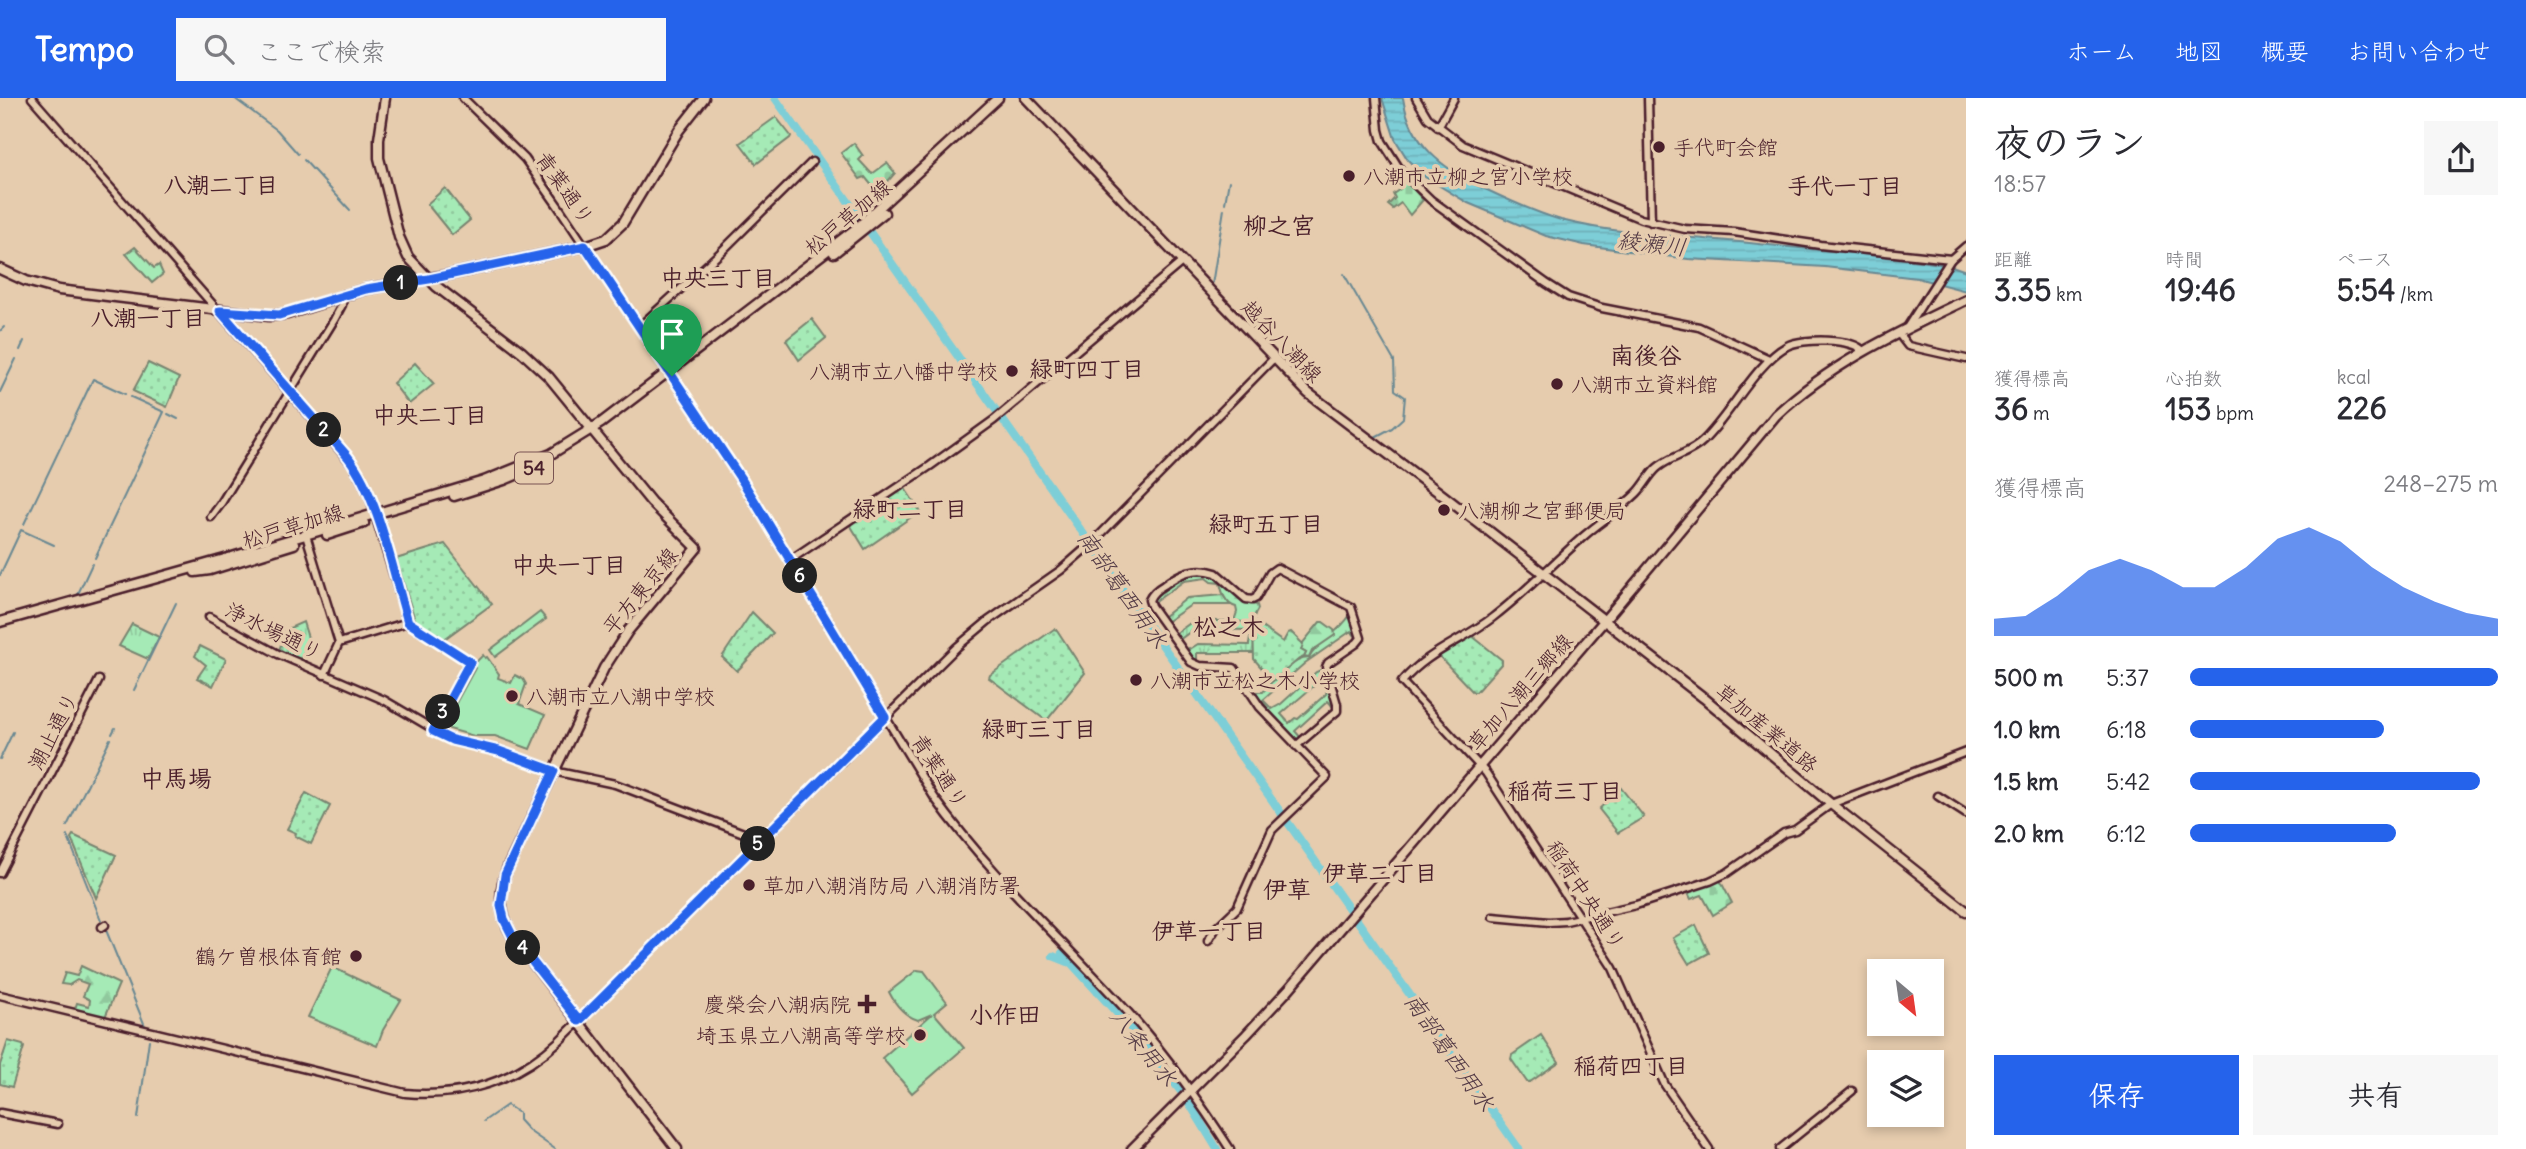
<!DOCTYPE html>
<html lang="ja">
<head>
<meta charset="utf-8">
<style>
  :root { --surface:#fff; --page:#f7f7f7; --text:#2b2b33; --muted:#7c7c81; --accent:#2563eb }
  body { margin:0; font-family:Delius,"Klee One",sans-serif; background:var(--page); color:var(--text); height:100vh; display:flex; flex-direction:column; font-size:26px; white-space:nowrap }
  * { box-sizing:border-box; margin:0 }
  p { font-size:23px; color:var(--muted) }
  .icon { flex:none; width:38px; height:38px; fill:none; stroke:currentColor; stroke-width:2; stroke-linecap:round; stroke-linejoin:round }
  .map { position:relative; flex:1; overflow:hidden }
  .drawer { display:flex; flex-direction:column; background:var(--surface); width:560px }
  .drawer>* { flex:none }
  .needle { width:46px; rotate:151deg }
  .buttons { position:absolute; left:1867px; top:861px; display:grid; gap:14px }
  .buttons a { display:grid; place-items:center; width:77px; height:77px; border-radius:0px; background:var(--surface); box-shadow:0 4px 10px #0003; font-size:35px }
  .pin { position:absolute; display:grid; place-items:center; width:60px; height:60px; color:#fff; margin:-72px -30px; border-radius:50% 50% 50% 0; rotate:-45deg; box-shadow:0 0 7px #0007 }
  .pin .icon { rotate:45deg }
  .km { position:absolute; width:35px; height:35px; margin:-18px; border-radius:50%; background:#222; color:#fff; font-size:19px; line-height:35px; text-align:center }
  .round { display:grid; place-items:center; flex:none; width:74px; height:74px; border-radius:0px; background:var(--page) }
  .overview { display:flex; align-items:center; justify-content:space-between; height:119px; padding:0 28px }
  h1 { font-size:38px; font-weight:700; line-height:52px }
  .figures { display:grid; grid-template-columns:repeat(3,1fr); gap:10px; height:119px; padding:7px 28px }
  .figures div { display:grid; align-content:center }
  .figures b { font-size:30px; font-weight:700 }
  .figures small { font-size:19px; font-weight:400 }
  .figures p { font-size:19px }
  .chart { height:196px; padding:14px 28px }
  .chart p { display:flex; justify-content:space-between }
  .chart svg { width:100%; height:126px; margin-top:7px; fill:var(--accent); opacity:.7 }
  .button { display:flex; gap:14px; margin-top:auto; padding:14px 28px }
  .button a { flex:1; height:80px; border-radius:0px; background:var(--accent); color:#fff; font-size:28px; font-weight:700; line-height:80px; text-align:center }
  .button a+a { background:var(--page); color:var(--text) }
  ul { padding:0 28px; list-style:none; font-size:23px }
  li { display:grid; grid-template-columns:112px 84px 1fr; align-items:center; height:52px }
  li i { height:18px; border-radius:9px; background:var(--accent) }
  header { display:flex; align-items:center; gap:42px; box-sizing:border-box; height:98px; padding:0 35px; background:var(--accent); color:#fff }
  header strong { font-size:33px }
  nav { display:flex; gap:38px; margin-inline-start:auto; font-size:24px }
  .search { width:490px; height:63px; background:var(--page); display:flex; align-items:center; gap:18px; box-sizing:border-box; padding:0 24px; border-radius:0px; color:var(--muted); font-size:26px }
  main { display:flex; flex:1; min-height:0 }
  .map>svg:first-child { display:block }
  .grass { fill:url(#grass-tufts); stroke:#788470; stroke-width:2 }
  .forest { fill:url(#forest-firs); stroke:#788470; stroke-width:2 }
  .cemetery { fill:url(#cemetery-stones); stroke:#788470; stroke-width:2 }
  .park { fill:url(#park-dots); stroke:#788470; stroke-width:2 }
  .garden { fill:#a5eab6; stroke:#788470; stroke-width:2 }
  .water { fill:url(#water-rules); stroke:#698892; stroke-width:2 }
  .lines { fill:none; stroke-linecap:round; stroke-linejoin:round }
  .stream { stroke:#698892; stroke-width:2 }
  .river { stroke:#7dced7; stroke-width:8 }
  .minor-casing { stroke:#4a1f2b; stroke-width:11 }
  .major-casing { stroke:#4a1f2b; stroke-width:13 }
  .minor { stroke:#e6ccae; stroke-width:6 }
  .major { stroke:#e6ccae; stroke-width:8 }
  .route-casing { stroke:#fff; stroke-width:14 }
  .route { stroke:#2563eb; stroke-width:9 }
  .poi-dot { fill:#4a1f2b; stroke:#e6ccae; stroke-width:2.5 }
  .labels { text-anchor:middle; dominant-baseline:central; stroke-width:7; stroke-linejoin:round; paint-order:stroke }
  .shield { fill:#e6ccae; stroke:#795352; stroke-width:2 }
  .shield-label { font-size:19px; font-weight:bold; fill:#4a1f2b }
  .poi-label { font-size:21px; fill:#4a1f2b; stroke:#e6ccae; text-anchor:start }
  .street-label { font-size:21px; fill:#4a1f2b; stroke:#e6ccae }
  .neighbourhood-label { font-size:23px; font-weight:bold; fill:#4a1f2b; stroke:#e6ccae }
  .water-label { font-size:23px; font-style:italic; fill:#523945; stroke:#e6ccae }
  .quarter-label { font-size:24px; font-weight:bold; fill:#4a1f2b; stroke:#e6ccae }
</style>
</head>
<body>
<header>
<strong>Tempo</strong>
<div class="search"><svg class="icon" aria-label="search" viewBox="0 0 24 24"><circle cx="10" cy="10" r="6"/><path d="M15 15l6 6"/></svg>ここで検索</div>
<nav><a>ホーム</a><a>地図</a><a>概要</a><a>お問い合わせ</a></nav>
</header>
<main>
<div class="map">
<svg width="1966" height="1051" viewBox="0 0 1966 1051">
  <defs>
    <pattern id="grass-tufts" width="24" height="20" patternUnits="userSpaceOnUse" patternTransform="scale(1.75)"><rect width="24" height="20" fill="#a5eab6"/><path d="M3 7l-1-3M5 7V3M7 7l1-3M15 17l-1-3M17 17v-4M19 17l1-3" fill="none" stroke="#90c89d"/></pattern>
    <pattern id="forest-firs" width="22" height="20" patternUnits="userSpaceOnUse" patternTransform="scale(1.75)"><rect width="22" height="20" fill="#a5eab6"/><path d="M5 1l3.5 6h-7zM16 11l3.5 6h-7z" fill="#90c89d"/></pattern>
    <pattern id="cemetery-stones" width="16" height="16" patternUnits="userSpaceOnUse" patternTransform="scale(1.75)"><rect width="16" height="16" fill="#a5eab6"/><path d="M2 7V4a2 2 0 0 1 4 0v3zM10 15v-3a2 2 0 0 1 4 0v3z" fill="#90c89d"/></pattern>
    <pattern id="park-dots" width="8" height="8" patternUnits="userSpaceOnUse" patternTransform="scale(1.75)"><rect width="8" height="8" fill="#a5eab6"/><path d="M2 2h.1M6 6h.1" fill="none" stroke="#90c89d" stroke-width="1.8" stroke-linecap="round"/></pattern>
    <pattern id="water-rules" width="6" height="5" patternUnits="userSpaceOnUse" patternTransform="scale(1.75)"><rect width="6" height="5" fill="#7dced7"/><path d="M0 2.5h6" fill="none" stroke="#6eb0b9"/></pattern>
  </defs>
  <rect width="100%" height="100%" fill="#e6ccae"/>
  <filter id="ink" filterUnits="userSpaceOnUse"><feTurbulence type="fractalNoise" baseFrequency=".0143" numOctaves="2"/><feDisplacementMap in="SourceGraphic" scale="14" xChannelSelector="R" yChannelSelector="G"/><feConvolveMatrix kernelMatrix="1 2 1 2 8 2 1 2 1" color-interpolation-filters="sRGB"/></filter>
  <g filter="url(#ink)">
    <!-- grass -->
    <g class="grass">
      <polygon points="135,149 154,170 159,167 163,176 152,185 126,156"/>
      <polygon points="1223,497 1230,507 1191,507 1166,524 1163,519 1187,500"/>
      <path d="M1350,517L1357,540L1351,533L1305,565L1263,602L1272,611L1281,606L1316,574L1323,571L1329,586L1323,580L1281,616L1289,625L1295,620L1298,621L1326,596L1327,591H1330L1334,610L1328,603L1295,633L1301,640L1295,643L1254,594H1263C1271,584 1292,560 1309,560C1317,544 1339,535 1350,517Z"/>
      <polygon points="1193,523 1234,523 1242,524 1253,531 1254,555 1197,555 1197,563 1186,552 1189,550 1190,551 1198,546 1249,547 1251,532 1194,531 1179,542 1175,536"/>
      <polygon points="303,524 310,546 300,562 279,552 282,544 276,541 274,536 279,534 282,539 287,536 285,532"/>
      <polygon points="132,526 159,539 148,561 119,548"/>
    </g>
    <!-- forest -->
    <g class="forest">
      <path d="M1188,476L1215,478L1245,504L1257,507L1258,511L1252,522L1256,525L1253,531L1242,524L1234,523L1237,514L1236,509C1225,506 1222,494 1220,485L1211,484L1206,480L1184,483L1153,505L1154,498Z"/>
      <polygon points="1320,524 1323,524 1334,532 1335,537 1312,553 1309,560 1304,559 1306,555 1301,552 1301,547"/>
      <polygon points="81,868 119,886 105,919 75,911 77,905 89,908 90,902 83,898 88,886 77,882 69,887 61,886 65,875 77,878"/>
    </g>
    <!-- cemetery -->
    <g class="cemetery">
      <polygon points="854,45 863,58 859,62 872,76 887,65 895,75 878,95 865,79 860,81 841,55"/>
      <polygon points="1400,76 1423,102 1410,117 1401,105 1393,111 1388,107 1395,100 1393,96 1400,91 1392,81"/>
      <polygon points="1720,782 1732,805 1713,817 1702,797 1691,801 1688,795 1690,792"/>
    </g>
    <!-- park -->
    <g class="park">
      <polygon points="776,19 791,38 790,40 756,66 740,45"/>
      <polygon points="445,90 470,122 452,137 427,106"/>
      <polygon points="812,221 826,240 799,262 786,242"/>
      <polygon points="148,265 179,280 167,309 133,293"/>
      <polygon points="415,265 434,286 409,306 393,285"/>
      <polygon points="904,389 920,413 865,451 849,425"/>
      <polygon points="445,446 492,506 443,542 416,525 396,461"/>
      <polygon points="752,514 773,535 737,573 722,559"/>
      <polygon points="1256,525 1283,544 1288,535 1291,534 1303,546 1301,552 1306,555 1304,559 1299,561 1273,583 1254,561 1253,527"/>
      <polygon points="1054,531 1057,532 1085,575 1048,621 1044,621 989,580 990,577"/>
      <polygon points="1471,537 1502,562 1502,565 1476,594 1473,594 1438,557"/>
      <polygon points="200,548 226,561 213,588 197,580 206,567 195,558"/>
      <polygon points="1621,690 1644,719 1618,735 1599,711"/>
      <polygon points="306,695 330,708 311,746 295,738 296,735 287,731"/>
      <polygon points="73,737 116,757 96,800 71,740"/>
      <polygon points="1696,827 1709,855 1689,866 1673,840"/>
      <polygon points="1541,937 1559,964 1530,984 1527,984 1511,961 1512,957"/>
      <polygon points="8,943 23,947 24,949 12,989 0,986 0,967"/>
    </g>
    <!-- garden -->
    <g class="garden">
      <polygon points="540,514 546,521 495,559 490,552"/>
      <polygon points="483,557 485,560 487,559 499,576 498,580 511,585 515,577 523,581 526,586 519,606 545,617 530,651 495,638 474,638 449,631 445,625 475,570 472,568"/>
      <polygon points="332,869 401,902 383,932 377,948 308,919"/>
      <path d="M917,872L924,873L947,904L934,915L964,950L912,995L882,960L932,916L918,922C905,918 895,906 889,894Z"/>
    </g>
    <!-- water -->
    <path class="water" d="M1382,0H1403C1410,46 1443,71 1483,90C1508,102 1537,115 1561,122C1619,137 1680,138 1740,144C1811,152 1882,156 1952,168L1966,173V193L1917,180L1825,169L1688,161L1584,147L1546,138L1468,105L1425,79L1408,62L1395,41Z"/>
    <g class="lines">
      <!-- stream -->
      <g class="stream">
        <polyline points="234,0 277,32 298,56"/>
        <polyline points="304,62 350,112"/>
        <polyline points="1225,105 1229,83"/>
        <polyline points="1344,176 1394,263 1395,292 1405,299 1403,320 1392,330 1375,339"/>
        <polyline points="1212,187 1224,111"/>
        <polyline points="0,233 4,229"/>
        <polyline points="20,252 24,243"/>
        <polyline points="0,294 16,261"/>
        <polyline points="168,316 178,321"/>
        <polyline points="24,426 93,281 125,296"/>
        <polyline points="95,460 164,314 131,299"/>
        <polyline points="0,477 21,432 54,447"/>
        <polyline points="77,498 92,466"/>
        <polyline points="134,592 176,505"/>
        <polyline points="112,636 115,630"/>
        <polyline points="0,661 13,634"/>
        <polyline points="67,728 110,641"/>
        <polyline points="67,737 101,822"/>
        <polyline points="106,832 145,928"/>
        <polyline points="138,1020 149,942"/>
        <polyline points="484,1023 507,1007 519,1015 519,1022 529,1033 555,1051"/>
      </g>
      <!-- river -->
      <g class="river">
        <polyline points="775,0 1519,1051"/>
        <polyline points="1062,855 1135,935 1186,1000 1217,1051"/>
        <polyline points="1053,858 1068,864"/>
      </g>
      <defs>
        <g id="minor">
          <polyline points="32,0 354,368 369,397 408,524"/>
          <path d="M463,0L525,61L558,108L745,388L934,699C993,781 1068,847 1135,922C1170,962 1201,1006 1230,1051"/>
          <polyline points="1376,0 1379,32 1382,43 1401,73 1431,102 1546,185 1568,199 1602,210 1699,229 1769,261"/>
          <polyline points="1416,0 1428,20 1463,47 1641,121 1685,131 1734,134 1820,147 1951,161"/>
          <polyline points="1648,0 1651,124"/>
          <polyline points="1438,29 1454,0"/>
          <polyline points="1908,228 1951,161 1966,148"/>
          <polyline points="639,229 720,155 812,64"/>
          <polyline points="1898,235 1908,248 1966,261"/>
          <polyline points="211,419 220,407 334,222 342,207 343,197"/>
          <polyline points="306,437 339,545"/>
          <polyline points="790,462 930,368 994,322 1182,164"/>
          <polyline points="209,519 278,556 384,602 452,642 499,653 558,674 615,686 762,742"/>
          <polyline points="408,524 470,564 433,633"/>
          <polyline points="324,577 339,545 408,524"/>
          <polyline points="1938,698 1966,716"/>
          <polyline points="0,775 99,582"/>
          <polyline points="1493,819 1549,824 1566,823 1636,807 1710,783 1727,775 1784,735 1795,732 1831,706 1966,654"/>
          <polyline points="102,829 105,827"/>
          <path d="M1208,843L1216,830L1237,810L1272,732L1327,679L1260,609L1234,570L1200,568L1191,564L1151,508L1149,502C1152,495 1157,491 1164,487C1180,475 1195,468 1216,475L1246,501L1252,502L1256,500L1270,475L1277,470L1351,509L1361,540L1357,545L1328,565L1326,569L1337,606V613L1296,648"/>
          <path d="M0,897L405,995C463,1000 516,983 559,943L957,549L988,523L1061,472L1093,444L1273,261"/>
          <polyline points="0,1015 58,1026"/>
          <path d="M1709,1051L1665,987L1613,870L1486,675L1402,584C1427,554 1462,543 1492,520C1525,495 1553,465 1584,438C1601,423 1621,411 1637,395C1645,387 1649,377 1657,370C1671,358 1690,356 1703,343C1731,316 1755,266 1787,248C1802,240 1853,240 1863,253"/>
          <polyline points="1780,1051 1852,993"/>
        </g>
        <g id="major">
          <path d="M385,0L379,41V60L399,139L408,159L436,188L522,254L549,279L651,404L697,450L628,533L604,570L508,769C498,793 499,817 513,839L677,1051"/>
          <polyline points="1026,0 1308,295 1445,399 1704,600 1831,706 1966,813"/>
          <polyline points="834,155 884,115"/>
          <polyline points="0,171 26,183 59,192 269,218 287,216 366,191 448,177 585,148 606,141 623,125 679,32 704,0"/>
          <polyline points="454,398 504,382 544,365"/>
          <polyline points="327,437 364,425"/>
          <polyline points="195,474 210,472 294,446"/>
          <polyline points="0,524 232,459 484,383 551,356 601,325 858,129 998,0"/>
          <path d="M1132,1051L1246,937L1288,892L1604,523L1776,317C1831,265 1899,234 1966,202"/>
        </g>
      </defs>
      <!-- minor casing -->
      <use href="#minor" class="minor-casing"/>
      <!-- major casing -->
      <use href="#major" class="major-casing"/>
      <!-- minor -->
      <use href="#minor" class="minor"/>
      <!-- major -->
      <use href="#major" class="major"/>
    </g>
  </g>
  <g class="lines" filter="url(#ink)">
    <defs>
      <path id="route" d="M585,148L743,384L885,619L579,923L513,839L504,821L501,807L505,777L554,673L499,653L452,642L433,633L470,564L408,524C393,475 379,399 348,359L220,213L279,217L366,191L429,181Z"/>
    </defs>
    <!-- route casing -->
    <use href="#route" class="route-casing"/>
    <!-- route -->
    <use href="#route" class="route"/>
  </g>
  <!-- markers -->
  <g class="poi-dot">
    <circle cx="1659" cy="49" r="7"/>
    <circle cx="1349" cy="78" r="7"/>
    <circle cx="1012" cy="273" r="7"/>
    <circle cx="1557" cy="286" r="7"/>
    <circle cx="1444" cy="412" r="7"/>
    <circle cx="1136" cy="582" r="7"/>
    <circle cx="512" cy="598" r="7"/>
    <circle cx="749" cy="787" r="7"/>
    <circle cx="356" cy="858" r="7"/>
    <path d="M863.5 895.5h7v7h7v7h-7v7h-7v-7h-7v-7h7z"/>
    <circle cx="920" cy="937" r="7"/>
  </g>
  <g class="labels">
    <!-- shield labels -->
    <rect class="shield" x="515" y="354.5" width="38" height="31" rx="5"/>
    <g class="shield-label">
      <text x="534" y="370">54</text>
    </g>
    <!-- poi labels -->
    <g class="poi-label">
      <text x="1673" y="49">手代町会館</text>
      <text x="1363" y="78">八潮市立柳之宮小学校</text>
      <text x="998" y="273" text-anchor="end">八潮市立八幡中学校</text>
      <text x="1571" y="286">八潮市立資料館</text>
      <text x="1458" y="412">八潮柳之宮郵便局</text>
      <text x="1150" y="582">八潮市立松之木小学校</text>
      <text x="526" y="598">八潮市立八潮中学校</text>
      <text x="763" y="787">草加八潮消防局 八潮消防署</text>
      <text x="342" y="858" text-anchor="end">鶴ケ曽根体育館</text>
      <text x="851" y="906" text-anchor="end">慶榮会八潮病院</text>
      <text x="906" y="937" text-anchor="end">埼玉県立八潮高等学校</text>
    </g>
    <!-- street labels -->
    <g class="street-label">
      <text transform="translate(565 90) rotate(55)">青葉通り</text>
      <text transform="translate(848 119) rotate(-40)">松戸草加線</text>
      <text transform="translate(1282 243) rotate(46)">越谷八潮線</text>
      <text transform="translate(293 428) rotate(-17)">松戸草加線</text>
      <text transform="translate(640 493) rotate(-51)">平方東京線</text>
      <text transform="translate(274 533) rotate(26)">浄水場通り</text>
      <text transform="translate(1520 594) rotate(-49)">草加八潮三郷線</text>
      <text transform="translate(1767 630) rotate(40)">草加産業道路</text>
      <text transform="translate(53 633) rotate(-63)">潮止通り</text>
      <text transform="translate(940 673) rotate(57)">青葉通り</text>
      <text transform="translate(1586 797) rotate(57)">稲荷中央通り</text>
    </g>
    <!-- neighbourhood labels -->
    <g class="neighbourhood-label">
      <text x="221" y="86">八潮二丁目</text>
      <text x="1845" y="87">手代一丁目</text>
      <text x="718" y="179">中央三丁目</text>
      <text x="148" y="219">八潮一丁目</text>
      <text x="1087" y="270">緑町四丁目</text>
      <text x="430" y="316">中央二丁目</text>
      <text x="910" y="410">緑町二丁目</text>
      <text x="1266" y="425">緑町五丁目</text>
      <text x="569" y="466">中央一丁目</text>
      <text x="1039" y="630">緑町三丁目</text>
      <text x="1565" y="692">稲荷三丁目</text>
      <text x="1380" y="774">伊草二丁目</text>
      <text x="1209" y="832">伊草一丁目</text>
      <text x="1631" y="967">稲荷四丁目</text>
    </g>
    <!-- water labels -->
    <g class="water-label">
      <text transform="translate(1652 145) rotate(7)">綾瀬川</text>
      <text transform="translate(1123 491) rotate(55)">南部葛西用水</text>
      <text transform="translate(1144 949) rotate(51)">八条用水</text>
      <text transform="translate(1450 954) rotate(55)">南部葛西用水</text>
    </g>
    <!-- quarter labels -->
    <g class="quarter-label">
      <text x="1279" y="127">柳之宮</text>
      <text x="1646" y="257">南後谷</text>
      <text x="1229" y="528">松之木</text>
      <text x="176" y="680">中馬場</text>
      <text x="1287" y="791">伊草</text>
      <text x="1005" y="916">小作田</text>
    </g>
  </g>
</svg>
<div class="buttons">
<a><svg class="needle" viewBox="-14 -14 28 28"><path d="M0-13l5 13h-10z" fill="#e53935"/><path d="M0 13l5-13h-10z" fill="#7c7c81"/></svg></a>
<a><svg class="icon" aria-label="layers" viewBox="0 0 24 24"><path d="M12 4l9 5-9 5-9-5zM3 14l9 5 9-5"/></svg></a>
</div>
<div class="pin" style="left:672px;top:278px;background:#1e9e55"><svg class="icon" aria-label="arrive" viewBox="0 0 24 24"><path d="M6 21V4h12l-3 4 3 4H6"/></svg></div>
<b class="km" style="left:401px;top:185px">1</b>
<b class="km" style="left:324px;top:332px">2</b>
<b class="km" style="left:443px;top:614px">3</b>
<b class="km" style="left:523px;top:850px">4</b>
<b class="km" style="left:758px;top:746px">5</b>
<b class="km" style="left:800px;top:478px">6</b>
</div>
<section class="drawer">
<div class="overview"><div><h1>夜のラン</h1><p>18:57</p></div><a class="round"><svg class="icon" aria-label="share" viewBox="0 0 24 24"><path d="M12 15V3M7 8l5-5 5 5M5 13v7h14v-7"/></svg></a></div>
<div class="figures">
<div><p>距離</p><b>3.35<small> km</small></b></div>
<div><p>時間</p><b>19:46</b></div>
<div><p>ペース</p><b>5:54<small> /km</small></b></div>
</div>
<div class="figures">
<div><p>獲得標高</p><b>36<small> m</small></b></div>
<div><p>心拍数</p><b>153<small> bpm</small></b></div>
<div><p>kcal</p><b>226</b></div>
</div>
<div class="chart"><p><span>獲得標高</span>248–275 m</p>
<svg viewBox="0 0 160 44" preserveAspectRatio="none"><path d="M0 44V38L10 37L20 30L30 21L40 17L50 21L60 27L70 27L80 20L90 10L100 6L110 11L120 20L130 27L140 32L150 36L160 38V44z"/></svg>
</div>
<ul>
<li><b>500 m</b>5:37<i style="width:100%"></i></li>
<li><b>1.0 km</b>6:18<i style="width:63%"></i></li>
<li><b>1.5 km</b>5:42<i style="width:94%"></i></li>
<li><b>2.0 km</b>6:12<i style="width:67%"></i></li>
</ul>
<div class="button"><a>保存</a><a>共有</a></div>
</section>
</main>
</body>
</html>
